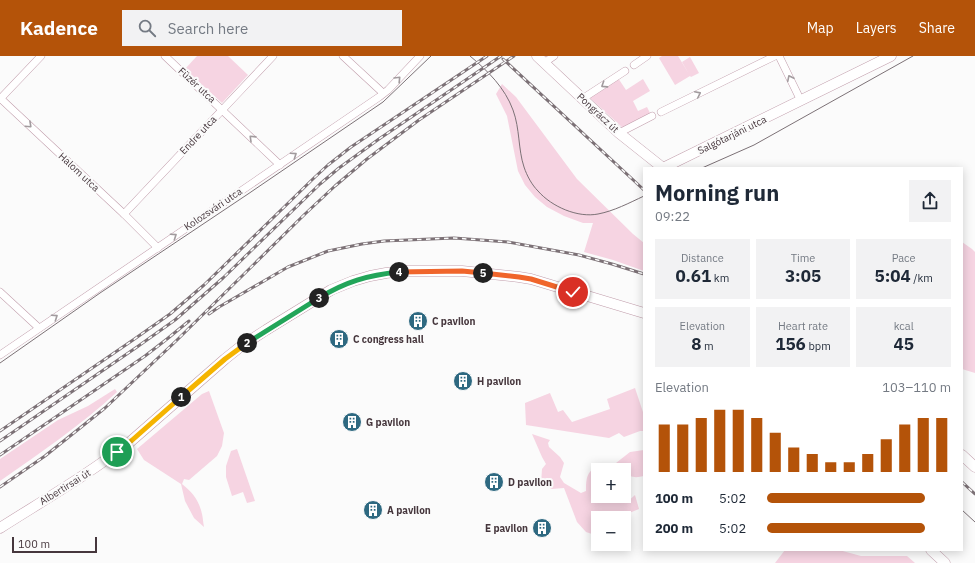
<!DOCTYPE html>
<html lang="en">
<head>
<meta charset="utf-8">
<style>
  :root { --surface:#fff; --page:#f2f2f3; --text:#1f2937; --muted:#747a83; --accent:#b45309 }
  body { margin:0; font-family:"IBM Plex Sans",sans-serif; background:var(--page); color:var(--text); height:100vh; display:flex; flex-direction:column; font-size:15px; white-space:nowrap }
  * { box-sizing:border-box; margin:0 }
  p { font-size:13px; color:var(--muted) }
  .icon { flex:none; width:22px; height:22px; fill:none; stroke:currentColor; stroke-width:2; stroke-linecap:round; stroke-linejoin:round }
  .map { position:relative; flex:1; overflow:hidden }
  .details { position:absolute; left:643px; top:111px; width:320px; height:384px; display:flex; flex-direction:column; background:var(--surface); border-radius:0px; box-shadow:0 2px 10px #0003 }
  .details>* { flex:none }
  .fabs { position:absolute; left:591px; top:407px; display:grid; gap:8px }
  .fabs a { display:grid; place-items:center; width:40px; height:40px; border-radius:0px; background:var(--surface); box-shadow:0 2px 10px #0003; font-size:20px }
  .scale { position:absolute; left:12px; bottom:10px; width:85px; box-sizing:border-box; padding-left:4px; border:2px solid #46373d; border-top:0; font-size:11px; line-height:14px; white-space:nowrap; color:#46373d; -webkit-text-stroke:3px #fbfbfb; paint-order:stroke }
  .pin { position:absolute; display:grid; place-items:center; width:34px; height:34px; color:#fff; margin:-17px; border:2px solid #fff; border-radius:50%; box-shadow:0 1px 4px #0007 }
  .km { position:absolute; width:20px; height:20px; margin:-10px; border-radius:50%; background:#222; color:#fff; font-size:11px; line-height:20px; text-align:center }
  .round { display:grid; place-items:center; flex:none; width:42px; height:42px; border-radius:0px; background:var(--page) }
  .headline { display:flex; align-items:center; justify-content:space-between; height:68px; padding:0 12px }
  h1 { font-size:22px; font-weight:700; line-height:30px }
  .figures { display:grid; grid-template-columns:repeat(3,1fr); gap:6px; height:68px; padding:4px 12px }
  .figures div { display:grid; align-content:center; border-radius:0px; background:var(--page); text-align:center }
  .figures b { font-size:17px; font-weight:700 }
  .figures small { font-size:11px; font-weight:400 }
  .figures p { font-size:11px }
  .chart { height:112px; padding:8px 12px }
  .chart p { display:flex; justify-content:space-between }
  .chart svg { width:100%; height:72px; margin-top:4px; stroke:var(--accent); stroke-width:6 }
  ul { padding:0 12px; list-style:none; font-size:13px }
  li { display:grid; grid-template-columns:64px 48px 1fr; align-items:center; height:30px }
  li i { height:10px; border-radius:5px; background:var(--accent) }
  header { display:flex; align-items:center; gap:24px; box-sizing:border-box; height:56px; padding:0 20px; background:var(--accent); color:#fff }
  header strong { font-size:19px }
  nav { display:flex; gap:22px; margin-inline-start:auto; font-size:14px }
  .search { width:280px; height:36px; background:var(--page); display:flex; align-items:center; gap:10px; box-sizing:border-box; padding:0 14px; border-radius:0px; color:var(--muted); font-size:15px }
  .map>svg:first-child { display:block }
  .green { fill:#f6d4e2 }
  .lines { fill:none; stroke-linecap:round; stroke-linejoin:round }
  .street-casing { stroke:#c19dab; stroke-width:8 }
  .secondary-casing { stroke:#c19dab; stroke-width:11 }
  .street { stroke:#fff; stroke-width:7 }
  .secondary { stroke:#fff; stroke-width:10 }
  .tram { stroke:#7c7176; stroke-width:1 }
  .rail-casing { stroke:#7c7176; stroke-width:3 }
  .rail { stroke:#fbfbfb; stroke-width:1.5; stroke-dasharray:4.5; stroke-linecap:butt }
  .oneway { stroke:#a29b9e }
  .split-1-casing { stroke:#fff; stroke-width:8 }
  .split-2-casing { stroke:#fff; stroke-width:8 }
  .split-3-casing { stroke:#fff; stroke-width:8 }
  .split-4-casing { stroke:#fff; stroke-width:8 }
  .split-5-casing { stroke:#fff; stroke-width:8 }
  .split-6-casing { stroke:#fff; stroke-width:8 }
  .split-1 { stroke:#f5b400; stroke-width:5 }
  .split-2 { stroke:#f5b400; stroke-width:5 }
  .split-3 { stroke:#22a559; stroke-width:5 }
  .split-4 { stroke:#22a559; stroke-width:5 }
  .split-5 { stroke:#f0652b; stroke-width:5 }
  .split-6 { stroke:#f0652b; stroke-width:5 }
  .labels { text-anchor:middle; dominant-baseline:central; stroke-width:4; stroke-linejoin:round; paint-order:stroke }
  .street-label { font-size:10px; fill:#46373d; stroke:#fbfbfb }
  .poi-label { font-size:10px; font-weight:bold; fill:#46373d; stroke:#fbfbfb; text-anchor:start }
</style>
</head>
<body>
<header>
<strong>Kadence</strong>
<div class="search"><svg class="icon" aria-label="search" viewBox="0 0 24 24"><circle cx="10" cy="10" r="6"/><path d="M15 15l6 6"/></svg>Search here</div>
<nav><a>Map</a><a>Layers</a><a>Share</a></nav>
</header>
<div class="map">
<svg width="975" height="507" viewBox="0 0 975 507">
  <rect width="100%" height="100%" fill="#fbfbfb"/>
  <!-- green -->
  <g class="green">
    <polygon points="197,0 228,0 248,19 222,47 185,13"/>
    <polygon points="662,0 678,0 689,18 682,6 690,1 699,17 691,21 690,20 675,29 659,2"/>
    <polygon points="618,22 626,34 643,23 650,35 633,45 638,55 647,51 651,59 624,73 589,41"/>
    <polygon points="502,28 516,41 577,123 633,178 644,187 644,215 613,204 584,196 593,167 583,167 564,160 547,151 535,141 525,129 518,115 507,60 496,38"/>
    <polygon points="962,186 972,193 975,196 975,317 962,313"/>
    <polygon points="635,332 644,359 644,375 640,375 624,381 619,377 609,382 526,369 525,347 550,337 558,356 563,354 572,366 610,353 607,343"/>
    <path d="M115,333L117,336C81,369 40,397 0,425V403L58,364L88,350Z"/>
    <path d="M209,335L224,377L222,390L217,400L189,424L184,423L182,428C192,436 199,444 202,458C203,462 203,466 204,471L194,462L185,445L181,428L144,404L137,393L202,338Z"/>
    <path d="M532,378L550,384L548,387L549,391L560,401L564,407L560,421L564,427L581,437L586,435C586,426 586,418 593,413L598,416V440H620L619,442L626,447L635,439L639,453L622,460L623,462H598V480L586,476L577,466L564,432L552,433L541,428L542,413L546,408L542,401Z"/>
    <polygon points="237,393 255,445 247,447 243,436 232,440 226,421 226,410 231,395"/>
    <path d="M644,394V420C636,422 630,422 624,415V414H623L616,407L630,396Z"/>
    <polygon points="785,494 839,494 861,500 907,500 915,507 775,507"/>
  </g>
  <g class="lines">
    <defs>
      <g id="street">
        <polyline points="165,0 280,109"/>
        <polyline points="343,0 383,37"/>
        <polyline points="779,0 801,45"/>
        <polyline points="544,7 554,0"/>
        <polyline points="634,9 647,0"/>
        <polyline points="0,42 124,158 158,192"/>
        <polyline points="0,43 41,0"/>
        <polyline points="582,43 625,15"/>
        <polyline points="661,56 775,0"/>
        <polyline points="619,77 652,60"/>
        <polyline points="124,158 273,0"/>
        <polyline points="0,236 39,272"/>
        <polyline points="0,299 379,41 388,34 420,0"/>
      </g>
      <g id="secondary">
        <polyline points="537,0 619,77 663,112"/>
        <polyline points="663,112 891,0"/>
        <polyline points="962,399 975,411"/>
        <path d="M0,472C44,444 89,418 130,386L225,303L240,291L266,274L331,234L353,225L370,220L386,217L403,215H462L519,221L531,223L644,257"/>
        <polyline points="931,494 945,507"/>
      </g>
    </defs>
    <!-- street casing -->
    <use href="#street" class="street-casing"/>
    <!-- secondary casing -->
    <use href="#secondary" class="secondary-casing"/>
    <!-- street -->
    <use href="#street" class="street"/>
    <!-- secondary -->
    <use href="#secondary" class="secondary"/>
    <!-- tram -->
    <g class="tram">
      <path d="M470,0C488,15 505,32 513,54C520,73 518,93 524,111C527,120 532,129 538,135C552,151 578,162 598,158C614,155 629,147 644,140"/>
      <polyline points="702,112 754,89 913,0"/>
      <polyline points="0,307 100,237 248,138 383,46 431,0"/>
      <polyline points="962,454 975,466"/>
    </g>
    <defs>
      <g id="rail">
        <polyline points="503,3 644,134"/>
        <polyline points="209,258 219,251 288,211 328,195 362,188 384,185 454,182 508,186 579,199 612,208 644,218"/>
        <polyline points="0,375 133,284 170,258 204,229 315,121 328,109 351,91 487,0"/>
        <polyline points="0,385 137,291 175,264 223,222 320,128 339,112 379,83 501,0"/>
        <polyline points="0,399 145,300 167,283 189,265"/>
        <polyline points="962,426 975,438"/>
        <polyline points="0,431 45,400 105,352 176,285 305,158 335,130 367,103 419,64 514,0"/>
      </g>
    </defs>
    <!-- rail casing -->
    <use href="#rail" class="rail-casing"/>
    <!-- rail -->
    <use href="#rail" class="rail"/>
  </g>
  <!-- one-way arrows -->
  <defs><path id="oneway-chevron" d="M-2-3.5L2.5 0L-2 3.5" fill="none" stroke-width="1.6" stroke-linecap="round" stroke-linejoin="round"/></defs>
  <g class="oneway">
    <use href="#oneway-chevron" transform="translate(790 22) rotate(-116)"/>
    <use href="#oneway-chevron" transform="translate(398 23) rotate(-46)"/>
    <use href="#oneway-chevron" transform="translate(604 29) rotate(147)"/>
    <use href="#oneway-chevron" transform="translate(698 38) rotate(-26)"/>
    <use href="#oneway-chevron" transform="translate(29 69) rotate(43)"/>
    <use href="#oneway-chevron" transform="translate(252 82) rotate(-136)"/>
    <use href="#oneway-chevron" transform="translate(294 99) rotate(-34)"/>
    <use href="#oneway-chevron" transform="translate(174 180) rotate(-34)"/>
    <use href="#oneway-chevron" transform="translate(55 261) rotate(-34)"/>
  </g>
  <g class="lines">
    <defs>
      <polyline id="split-1" points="117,396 130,386 181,341"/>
      <polyline id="split-2" points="181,341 225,303 247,287"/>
      <polyline id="split-3" points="247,287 319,242"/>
      <path id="split-4" d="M319,242C345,226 368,219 399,216"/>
      <polyline id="split-5" points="399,216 462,215 483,217"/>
      <polyline id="split-6" points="483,217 519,221 531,223 573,236"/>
    </defs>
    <!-- split-1 casing -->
    <use href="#split-1" class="split-1-casing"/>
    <!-- split-2 casing -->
    <use href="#split-2" class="split-2-casing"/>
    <!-- split-3 casing -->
    <use href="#split-3" class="split-3-casing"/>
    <!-- split-4 casing -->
    <use href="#split-4" class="split-4-casing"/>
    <!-- split-5 casing -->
    <use href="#split-5" class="split-5-casing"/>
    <!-- split-6 casing -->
    <use href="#split-6" class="split-6-casing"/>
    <!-- split-1 -->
    <use href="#split-1" class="split-1"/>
    <!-- split-2 -->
    <use href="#split-2" class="split-2"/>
    <!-- split-3 -->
    <use href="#split-3" class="split-3"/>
    <!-- split-4 -->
    <use href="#split-4" class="split-4"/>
    <!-- split-5 -->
    <use href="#split-5" class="split-5"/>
    <!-- split-6 -->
    <use href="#split-6" class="split-6"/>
  </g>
  <!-- icons -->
  <defs>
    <symbol id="building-disc" viewBox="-11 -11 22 22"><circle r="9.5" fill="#2e6981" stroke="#fbfbfb"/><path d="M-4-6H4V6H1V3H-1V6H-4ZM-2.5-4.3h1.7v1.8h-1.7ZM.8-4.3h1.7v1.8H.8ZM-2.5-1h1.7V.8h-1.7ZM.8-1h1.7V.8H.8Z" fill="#fff"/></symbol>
  </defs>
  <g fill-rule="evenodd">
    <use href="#building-disc" x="407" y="254" width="22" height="22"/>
    <use href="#building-disc" x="328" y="272" width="22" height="22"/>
    <use href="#building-disc" x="452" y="314" width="22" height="22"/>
    <use href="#building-disc" x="341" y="355" width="22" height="22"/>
    <use href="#building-disc" x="483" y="415" width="22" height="22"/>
    <use href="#building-disc" x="362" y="443" width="22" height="22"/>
    <use href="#building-disc" x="531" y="461" width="22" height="22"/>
  </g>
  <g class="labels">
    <!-- street labels -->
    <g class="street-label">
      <text transform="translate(197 29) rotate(43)">Füzér utca</text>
      <text transform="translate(598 57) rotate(43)">Pongrácz út</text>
      <text transform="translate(198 79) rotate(-47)">Endre utca</text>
      <text transform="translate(732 79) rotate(-26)">Salgótarjáni utca</text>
      <text transform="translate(79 116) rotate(43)">Halom utca</text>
      <text transform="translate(213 153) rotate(-34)">Kolozsvári utca</text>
      <text transform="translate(65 431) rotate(-32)">Albertirsai út</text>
    </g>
    <!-- poi labels -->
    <g class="poi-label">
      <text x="432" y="265">C pavilon</text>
      <text x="353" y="283">C congress hall</text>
      <text x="477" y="325">H pavilon</text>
      <text x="366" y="366">G pavilon</text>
      <text x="508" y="426">D pavilon</text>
      <text x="387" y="454">A pavilon</text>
      <text x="528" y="472" text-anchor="end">E pavilon</text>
    </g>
  </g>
</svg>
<div class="fabs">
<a>+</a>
<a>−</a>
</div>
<div class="scale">100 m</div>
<div class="pin" style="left:117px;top:396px;background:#1e9e55"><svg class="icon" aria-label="arrive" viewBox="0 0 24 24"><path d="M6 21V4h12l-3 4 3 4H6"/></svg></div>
<div class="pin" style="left:573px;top:236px;background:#d93025"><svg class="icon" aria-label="check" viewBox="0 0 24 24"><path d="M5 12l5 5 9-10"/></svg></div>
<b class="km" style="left:181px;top:341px">1</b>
<b class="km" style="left:247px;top:287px">2</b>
<b class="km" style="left:319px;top:242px">3</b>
<b class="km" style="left:399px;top:216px">4</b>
<b class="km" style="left:483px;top:217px">5</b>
<section class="details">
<div class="headline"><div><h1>Morning run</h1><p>09:22</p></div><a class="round"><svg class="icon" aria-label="share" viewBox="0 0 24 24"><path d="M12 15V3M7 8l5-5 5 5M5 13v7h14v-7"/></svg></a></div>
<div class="figures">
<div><p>Distance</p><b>0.61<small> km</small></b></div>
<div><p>Time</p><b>3:05</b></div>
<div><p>Pace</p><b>5:04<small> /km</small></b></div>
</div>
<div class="figures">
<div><p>Elevation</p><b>8<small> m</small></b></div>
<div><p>Heart rate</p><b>156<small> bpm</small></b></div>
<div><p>kcal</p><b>45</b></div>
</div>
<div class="chart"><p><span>Elevation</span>103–110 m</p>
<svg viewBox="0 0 160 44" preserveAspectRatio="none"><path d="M5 44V15M15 44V15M25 44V11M35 44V6M45 44V6M55 44V11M65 44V20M75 44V29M85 44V33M95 44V38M105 44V38M115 44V33M125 44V24M135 44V15M145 44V11M155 44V11"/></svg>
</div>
<ul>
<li><b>100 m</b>5:02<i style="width:86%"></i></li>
<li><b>200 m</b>5:02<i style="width:86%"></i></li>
</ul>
</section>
</div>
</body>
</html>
